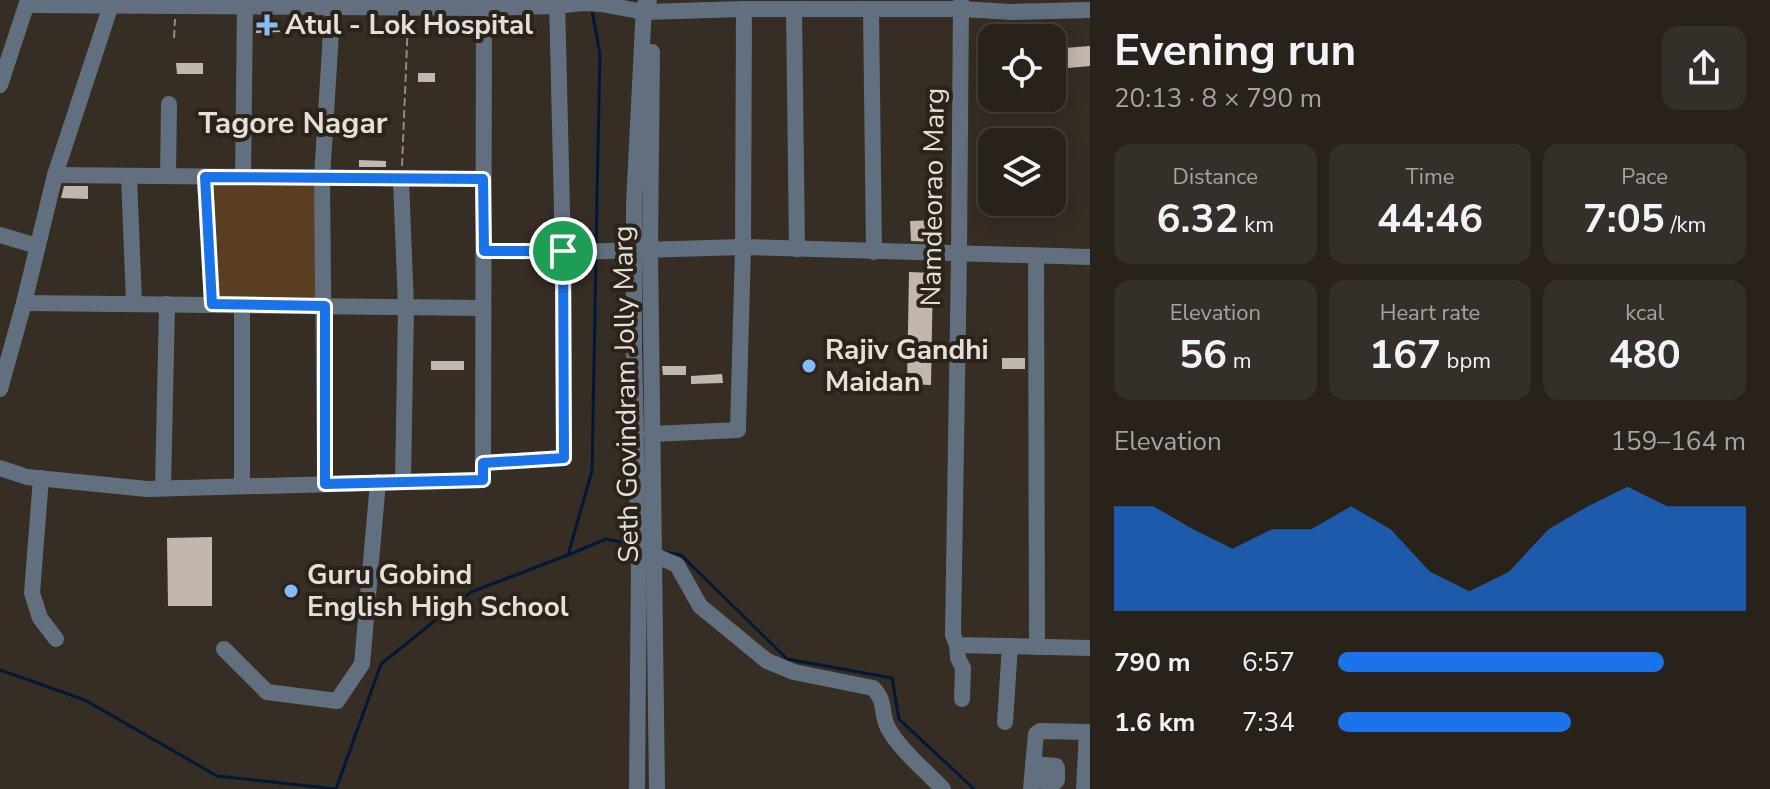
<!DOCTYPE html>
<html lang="en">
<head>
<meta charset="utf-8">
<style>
  :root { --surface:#28221b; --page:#342f28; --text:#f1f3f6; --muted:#a5a4a3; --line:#443f3a; --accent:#1a73e8 }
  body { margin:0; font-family:"Nunito Sans",sans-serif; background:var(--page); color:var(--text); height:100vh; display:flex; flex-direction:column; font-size:30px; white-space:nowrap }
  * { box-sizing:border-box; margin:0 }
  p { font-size:26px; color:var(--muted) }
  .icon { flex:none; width:44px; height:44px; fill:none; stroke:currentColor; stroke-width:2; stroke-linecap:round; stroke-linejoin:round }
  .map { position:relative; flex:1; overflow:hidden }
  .drawer { display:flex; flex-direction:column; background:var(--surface); width:680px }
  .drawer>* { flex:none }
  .buttons { position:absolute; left:978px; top:24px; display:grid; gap:16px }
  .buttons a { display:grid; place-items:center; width:88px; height:88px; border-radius:16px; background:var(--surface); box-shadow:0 4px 20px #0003,0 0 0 2px var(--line); font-size:40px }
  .pin { position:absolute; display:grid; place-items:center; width:68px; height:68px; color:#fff; margin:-34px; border:4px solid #fff; border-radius:50%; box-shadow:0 2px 8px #0007 }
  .round { display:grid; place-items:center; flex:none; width:84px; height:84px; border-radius:16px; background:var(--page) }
  .overview { display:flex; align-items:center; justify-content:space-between; height:136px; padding:0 24px }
  h1 { font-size:44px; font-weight:700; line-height:60px }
  .figures { display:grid; grid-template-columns:repeat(3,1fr); gap:12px; height:136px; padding:8px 24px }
  .figures div { display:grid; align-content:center; border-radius:16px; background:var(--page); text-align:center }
  .figures b { font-size:40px; font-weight:700 }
  .figures small { font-size:22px; font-weight:400 }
  .figures p { font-size:22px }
  .chart { height:224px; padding:16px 24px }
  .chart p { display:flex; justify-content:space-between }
  .chart svg { width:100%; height:144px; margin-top:8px; fill:var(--accent); opacity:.7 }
  ul { padding:0 24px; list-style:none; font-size:26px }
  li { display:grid; grid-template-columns:128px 96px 1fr; align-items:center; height:60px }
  li i { height:20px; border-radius:10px; background:var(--accent) }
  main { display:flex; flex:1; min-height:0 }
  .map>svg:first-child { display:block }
  .green { fill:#593e21 }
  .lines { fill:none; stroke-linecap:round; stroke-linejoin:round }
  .stream { stroke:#011936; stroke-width:3 }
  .building { fill:#c2b7ac }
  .path { stroke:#918b83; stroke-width:2; stroke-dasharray:8 4; stroke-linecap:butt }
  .minor { stroke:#626f7f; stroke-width:16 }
  .route-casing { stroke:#fff; stroke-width:16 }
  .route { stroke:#1a73e8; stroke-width:10 }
  .poi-dot { fill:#86bbfb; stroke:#2b231a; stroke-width:3 }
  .labels { text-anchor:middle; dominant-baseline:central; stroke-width:8; stroke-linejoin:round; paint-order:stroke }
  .poi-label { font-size:28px; font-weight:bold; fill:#e4dfd9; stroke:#2b231a; text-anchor:start }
  .street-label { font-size:28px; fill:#e4dfd9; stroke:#2b231a }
  .neighbourhood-label { font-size:30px; font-weight:bold; fill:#e4dfd9; stroke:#2b231a }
</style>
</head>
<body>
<main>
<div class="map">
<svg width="1090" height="789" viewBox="0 0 1090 789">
  <rect width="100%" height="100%" fill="#362d24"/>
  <!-- green -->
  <polygon class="green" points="205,177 322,178 325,306 212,304"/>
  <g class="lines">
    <!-- stream -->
    <g class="stream">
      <polyline points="592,11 600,54 596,246"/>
      <polyline points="665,552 681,555 787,659 892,678 899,719 974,789"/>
      <polyline points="568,555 592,471 596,258"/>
      <polyline points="0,670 85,700 217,776 336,789 381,664 471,592 568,555 606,539 635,545"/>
    </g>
  </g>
  <!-- building -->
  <g class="building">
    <polygon points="280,20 280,32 256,33 256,21"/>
    <polygon points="1090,46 1090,66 1068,68 1065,48"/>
    <polygon points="176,63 203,63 203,74 177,74"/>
    <rect x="418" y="73" width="17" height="9"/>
    <polygon points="359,160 386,161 386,167 359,167"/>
    <polygon points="64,186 88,186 88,199 61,198"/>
    <polygon points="938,220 938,242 911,241 910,221"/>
    <polygon points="909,272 933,273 931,385 907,384"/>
    <rect x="1002" y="358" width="23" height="11"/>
    <rect x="431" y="361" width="33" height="9"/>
    <polygon points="662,366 686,366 686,375 663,375"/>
    <polygon points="722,374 723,383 691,384 691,376"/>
    <polygon points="212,537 212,606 168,606 167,538"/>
  </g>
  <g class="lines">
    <!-- path -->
    <g class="path">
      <polyline points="174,38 175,19"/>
      <polyline points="402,166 408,20"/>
    </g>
    <!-- minor -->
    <g class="minor">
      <polyline points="961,2 959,255 953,635 957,645 1090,648"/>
      <polyline points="27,5 484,8 557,6 582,3 601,4 644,12 744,9 961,9 1011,12 1090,10"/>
      <polyline points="794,9 797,249"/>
      <polyline points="871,9 874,252"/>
      <polyline points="652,52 650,251 657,789"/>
      <polyline points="0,85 28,0"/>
      <polyline points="55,175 483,179"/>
      <polyline points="129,176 134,303"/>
      <polyline points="168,176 169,104"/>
      <polyline points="205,177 212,304"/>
      <polyline points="243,177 245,6"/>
      <polyline points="401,179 406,307 403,482"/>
      <polyline points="0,235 37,246"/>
      <polyline points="484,251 573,252 743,247 1090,257"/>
      <polyline points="1036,256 1037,647"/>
      <polyline points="24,303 483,308"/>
      <polyline points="242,305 242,486"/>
      <polyline points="0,389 24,303 55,175 111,5"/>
      <polyline points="652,434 738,430 743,247 744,9"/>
      <polyline points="483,463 564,458 563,251 557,0"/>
      <polyline points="0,468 27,477 147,489 483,480 484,0"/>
      <polyline points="41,478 32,593 40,618 56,639"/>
      <polyline points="325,484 322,178 333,0"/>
      <polyline points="163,488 167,304"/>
      <path d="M644,554L654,555L677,565L700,606L767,661L794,672L873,688C887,702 880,713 888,728C901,751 925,770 943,789"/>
      <polyline points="957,645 958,658 963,668 962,699"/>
      <polyline points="224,649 267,692 337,701 362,664 378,482"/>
      <polyline points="1005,722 1010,646"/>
      <polyline points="1032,780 1055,782 1057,780 1057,768 1056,766 1033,764"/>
      <polyline points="637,789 639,559 634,350 634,204 644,6 649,0"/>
      <polyline points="1031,789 1036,734 1040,731 1090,732"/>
      <polyline points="1084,789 1087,732"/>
    </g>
  </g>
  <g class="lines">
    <defs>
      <polygon id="route" points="205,177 483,179 484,251 563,251 564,458 483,463 483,480 325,484 325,306 212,304"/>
    </defs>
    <!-- route casing -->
    <use href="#route" class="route-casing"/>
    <!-- route -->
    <use href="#route" class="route"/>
  </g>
  <!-- markers -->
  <g class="poi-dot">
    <path d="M263 13h8v8h8v8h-8v8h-8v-8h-8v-8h8z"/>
    <circle cx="809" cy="366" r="8"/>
    <circle cx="291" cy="591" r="8"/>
  </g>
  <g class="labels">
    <!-- poi labels -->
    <g class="poi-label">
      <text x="285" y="25">Atul - Lok Hospital</text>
      <text x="825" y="350">Rajiv Gandhi<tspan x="825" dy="32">Maidan</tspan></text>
      <text x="307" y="575">Guru Gobind<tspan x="307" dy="32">English High School</tspan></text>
    </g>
    <!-- street labels -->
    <g class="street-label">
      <text transform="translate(933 197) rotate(-89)">Namdeorao Marg</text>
      <text transform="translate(626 394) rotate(-91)">Seth Govindram Jolly Marg</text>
    </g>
    <!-- neighbourhood labels -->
    <g class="neighbourhood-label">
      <text x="293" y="123">Tagore Nagar</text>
    </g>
  </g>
</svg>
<div class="buttons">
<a><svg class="icon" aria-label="locate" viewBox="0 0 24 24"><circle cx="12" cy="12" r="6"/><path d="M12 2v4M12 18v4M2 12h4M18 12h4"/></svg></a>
<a><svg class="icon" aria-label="layers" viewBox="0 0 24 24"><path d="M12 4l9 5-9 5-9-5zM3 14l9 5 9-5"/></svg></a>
</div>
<div class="pin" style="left:563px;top:251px;background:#1e9e55"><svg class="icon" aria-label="arrive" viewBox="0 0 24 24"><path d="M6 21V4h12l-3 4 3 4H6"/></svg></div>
</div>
<section class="drawer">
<div class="overview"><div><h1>Evening run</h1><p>20:13 · 8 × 790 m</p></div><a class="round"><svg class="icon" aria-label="share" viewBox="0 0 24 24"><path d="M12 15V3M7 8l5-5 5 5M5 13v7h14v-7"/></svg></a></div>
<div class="figures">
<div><p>Distance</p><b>6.32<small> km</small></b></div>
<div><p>Time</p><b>44:46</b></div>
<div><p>Pace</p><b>7:05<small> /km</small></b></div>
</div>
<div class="figures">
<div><p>Elevation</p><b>56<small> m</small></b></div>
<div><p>Heart rate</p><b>167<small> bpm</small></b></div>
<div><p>kcal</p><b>480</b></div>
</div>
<div class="chart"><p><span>Elevation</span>159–164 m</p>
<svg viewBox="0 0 160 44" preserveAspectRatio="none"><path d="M0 44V12L10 12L20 19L30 25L40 19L50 19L60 12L70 19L80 32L90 38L100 32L110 19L120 12L130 6L140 12L150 12L160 12V44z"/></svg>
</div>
<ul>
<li><b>790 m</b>6:57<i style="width:80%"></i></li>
<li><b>1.6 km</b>7:34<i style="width:57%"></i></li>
</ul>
</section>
</main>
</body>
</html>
